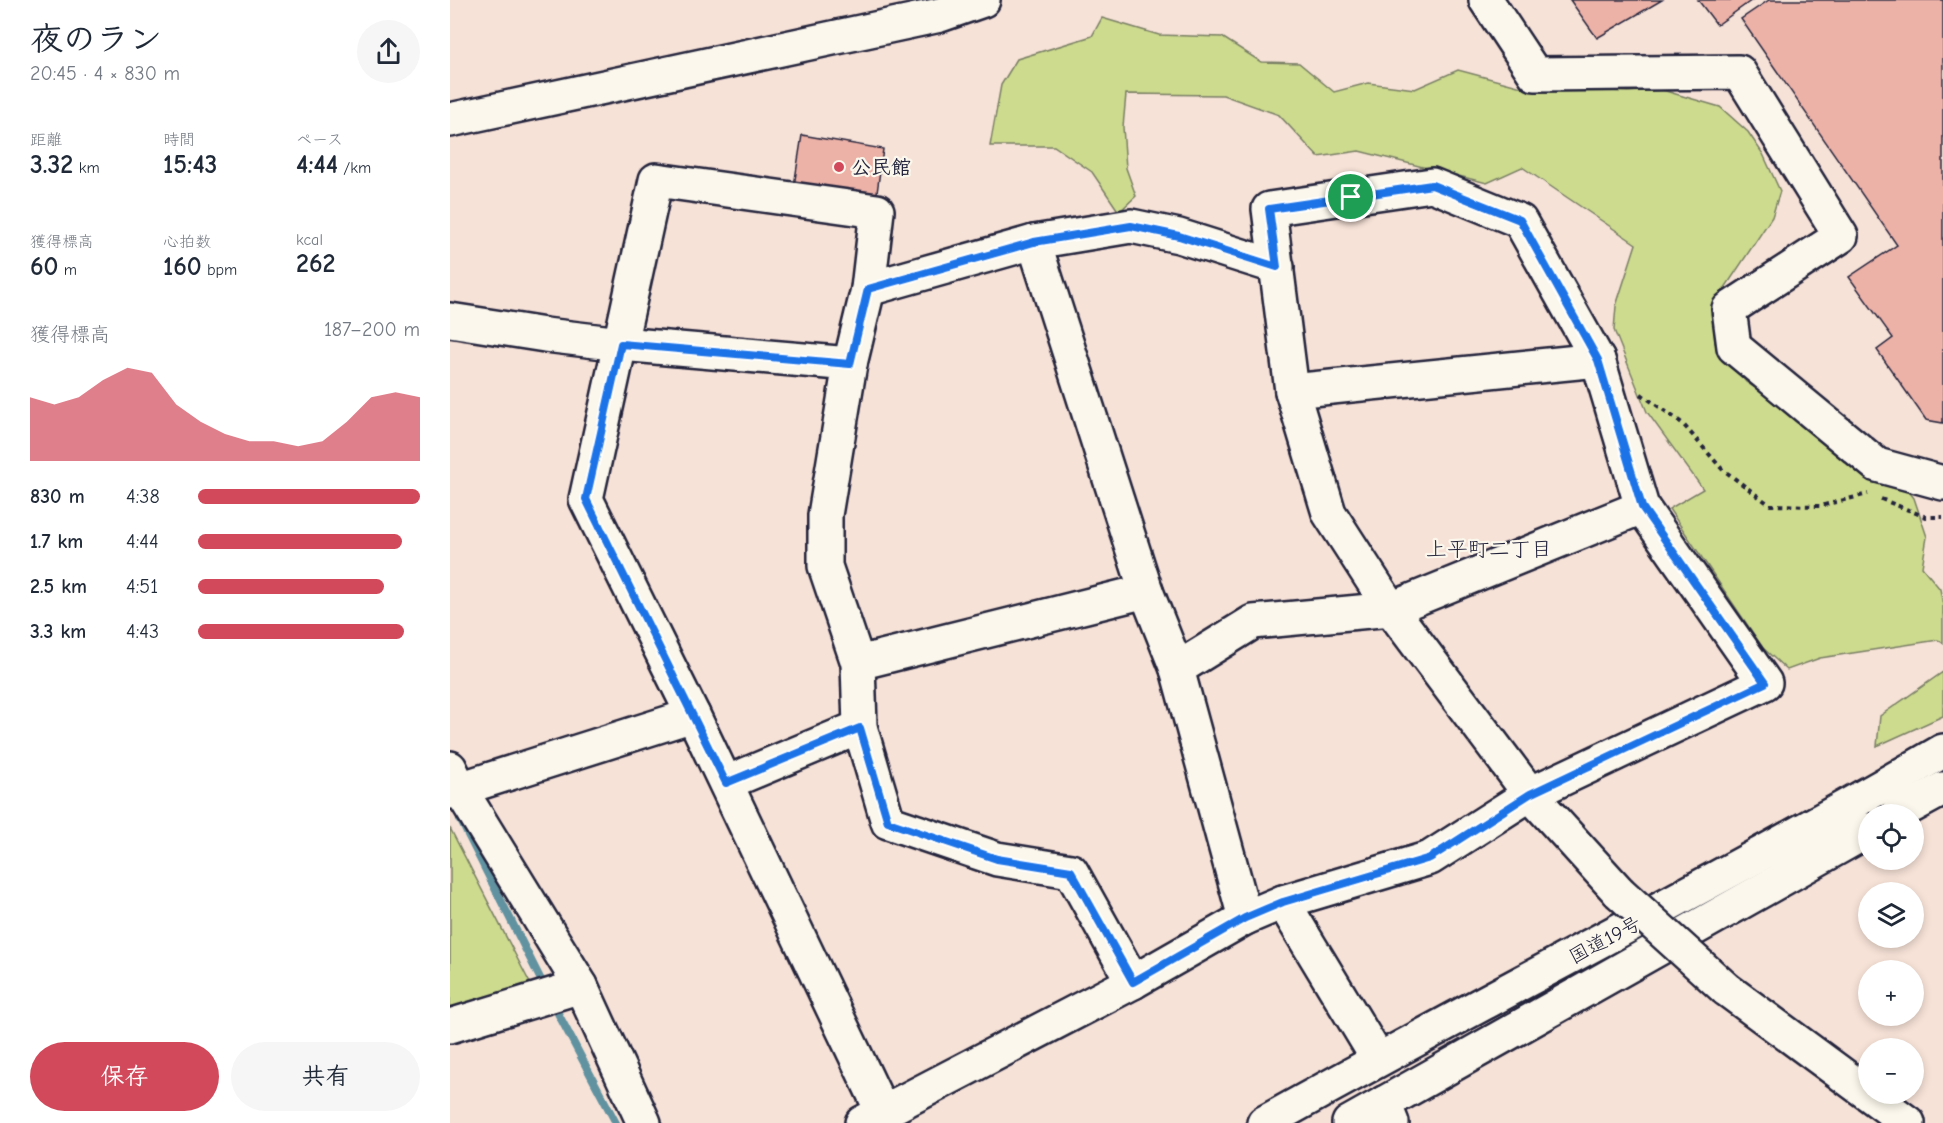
<!DOCTYPE html>
<html lang="ja">
<head>
<meta charset="utf-8">
<style>
  :root { --surface:#fff; --page:#f6f6f7; --text:#1f2937; --muted:#747a83; --accent:#d1495b }
  body { margin:0; font-family:"Comic Neue","Klee One",sans-serif; background:var(--page); color:var(--text); height:100vh; display:flex; flex-direction:column; font-size:22px; white-space:nowrap }
  * { box-sizing:border-box; margin:0 }
  p { font-size:20px; color:var(--muted) }
  .icon { flex:none; width:33px; height:33px; fill:none; stroke:currentColor; stroke-width:2; stroke-linecap:round; stroke-linejoin:round }
  .map { position:relative; flex:1; overflow:hidden }
  .drawer { display:flex; flex-direction:column; background:var(--surface); width:450px }
  .drawer>* { flex:none }
  .tools { position:absolute; left:1408px; top:804px; display:grid; gap:12px }
  .tools a { display:grid; place-items:center; width:66px; height:66px; border-radius:50%; background:var(--surface); box-shadow:0 3px 9px #0003; font-size:30px }
  .pin { position:absolute; display:grid; place-items:center; width:51px; height:51px; color:#fff; margin:-26px; border:3px solid #fff; border-radius:50%; box-shadow:0 2px 6px #0007 }
  .round { display:grid; place-items:center; flex:none; width:63px; height:63px; border-radius:32px; background:var(--page) }
  .summary { display:flex; align-items:center; justify-content:space-between; height:102px; padding:0 30px }
  h1 { font-size:33px; font-weight:600; line-height:45px }
  .figures { display:grid; grid-template-columns:repeat(3,1fr); gap:9px; height:102px; padding:6px 30px }
  .figures div { display:grid; align-content:center }
  .figures b { font-size:26px; font-weight:600 }
  .figures small { font-size:16px; font-weight:400 }
  .figures p { font-size:16px }
  .chart { height:168px; padding:12px 30px }
  .chart p { display:flex; justify-content:space-between }
  .chart svg { width:100%; height:108px; margin-top:6px; fill:var(--accent); opacity:.7 }
  .primary-button { display:flex; gap:12px; margin-top:auto; padding:12px 30px }
  .primary-button a { flex:1; height:69px; border-radius:36px; background:var(--accent); color:#fff; font-size:24px; font-weight:600; line-height:69px; text-align:center }
  .primary-button a+a { background:var(--page); color:var(--text) }
  ul { padding:0 30px; list-style:none; font-size:20px }
  li { display:grid; grid-template-columns:96px 72px 1fr; align-items:center; height:45px }
  li i { height:15px; border-radius:8px; background:var(--accent) }
  main { display:flex; flex:1; min-height:0 }
  .map>svg:first-child { display:block }
  .green { fill:#cddb8e; stroke:#787e64; stroke-width:1.5 }
  .lines { fill:none; stroke-linecap:round; stroke-linejoin:round }
  .stream { stroke:#6192a0; stroke-width:8 }
  .building { fill:#edb2a7; stroke:#22223b; stroke-width:1.5 }
  .minor-casing { stroke:#22223b; stroke-width:38 }
  .highway-casing { stroke:#22223b; stroke-width:38 }
  .path { stroke:#22223b; stroke-width:4; stroke-dasharray:4.5 4.5; stroke-linecap:butt }
  .minor { stroke:#fbf7ec; stroke-width:33 }
  .highway { stroke:#fbf7ec; stroke-width:33 }
  .minor-bridge-casing { stroke:#22223b; stroke-width:38; stroke-linecap:butt }
  .minor-bridge { stroke:#fbf7ec; stroke-width:33 }
  .route-casing { stroke:#fff; stroke-width:12 }
  .route { stroke:#1a73e8; stroke-width:8 }
  .poi-dot { fill:#d1495b; stroke:#fbf7ec; stroke-width:2 }
  .labels { text-anchor:middle; dominant-baseline:central; stroke-width:4.5; stroke-linejoin:round; paint-order:stroke }
  .poi-label { font-size:20px; font-weight:bold; fill:#22223b; stroke:#fbf7ec; text-anchor:start }
  .street-label { font-size:20px; fill:#22223b; stroke:#fbf7ec }
  .neighbourhood-label { font-size:21px; fill:#22223b; stroke:#fbf7ec }
</style>
</head>
<body>
<main>
<section class="drawer">
<div class="summary"><div><h1>夜のラン</h1><p>20:45 · 4 × 830 m</p></div><a class="round"><svg class="icon" aria-label="share" viewBox="0 0 24 24"><path d="M12 15V3M7 8l5-5 5 5M5 13v7h14v-7"/></svg></a></div>
<div class="figures">
<div><p>距離</p><b>3.32<small> km</small></b></div>
<div><p>時間</p><b>15:43</b></div>
<div><p>ペース</p><b>4:44<small> /km</small></b></div>
</div>
<div class="figures">
<div><p>獲得標高</p><b>60<small> m</small></b></div>
<div><p>心拍数</p><b>160<small> bpm</small></b></div>
<div><p>kcal</p><b>262</b></div>
</div>
<div class="chart"><p><span>獲得標高</span>187–200 m</p>
<svg viewBox="0 0 160 44" preserveAspectRatio="none"><path d="M0 44V18L10 21L20 18L30 11L40 6L50 8L60 21L70 28L80 33L90 36L100 36L110 38L120 36L130 28L140 18L150 16L160 18V44z"/></svg>
</div>
<ul>
<li><b>830 m</b>4:38<i style="width:100%"></i></li>
<li><b>1.7 km</b>4:44<i style="width:92%"></i></li>
<li><b>2.5 km</b>4:51<i style="width:84%"></i></li>
<li><b>3.3 km</b>4:43<i style="width:93%"></i></li>
</ul>
<div class="primary-button"><a>保存</a><a>共有</a></div>
</section>
<div class="map">
<svg width="1493" height="1123" viewBox="0 0 1493 1123">
  <rect width="100%" height="100%" fill="#f7e2d7"/>
  <filter id="ink" filterUnits="userSpaceOnUse"><feTurbulence type="fractalNoise" baseFrequency=".0167" numOctaves="2"/><feDisplacementMap in="SourceGraphic" scale="12" xChannelSelector="R" yChannelSelector="G"/><feConvolveMatrix kernelMatrix="1 2 1 2 8 2 1 2 1" color-interpolation-filters="sRGB"/></filter>
  <g filter="url(#ink)">
    <!-- green -->
    <g class="green">
      <polygon points="652,18 709,35 772,37 811,62 849,63 884,92 918,83 965,89 1008,70 1068,86 1178,92 1212,90 1270,107 1298,132 1313,154 1330,191 1322,217 1263,306 1265,343 1296,382 1342,412 1385,452 1412,468 1451,481 1464,498 1477,537 1472,567 1490,589 1493,605 1493,643 1488,640 1370,658 1337,670 1313,648 1219,509 1253,489 1197,412 1164,330 1166,306 1186,244 1072,167 1037,183 909,151 868,157 829,115 773,95 676,94 673,127 676,168 686,196 669,212 642,172 604,146 540,146 551,85 567,59 642,36"/>
      <polygon points="1493,672 1493,716 1427,746 1430,716"/>
      <polygon points="0,828 84,991 0,1018"/>
    </g>
    <g class="lines">
      <!-- stream -->
      <g class="stream">
        <polyline points="10,819 96,990"/>
        <polyline points="102,1002 166,1123"/>
      </g>
    </g>
    <!-- building -->
    <g class="building">
      <polygon points="1120,0 1212,0 1147,38"/>
      <polygon points="1248,0 1302,0 1267,25"/>
      <polygon points="1319,0 1493,0 1493,423 1476,420 1427,350 1443,338 1399,277 1447,245 1291,19"/>
      <polygon points="352,135 433,149 426,200 344,186"/>
    </g>
    <g class="lines">
      <defs>
        <g id="minor">
          <polyline points="1036,0 1085,74 1289,72 1391,236 1279,309 1284,347 1427,465 1493,483"/>
          <polyline points="0,120 490,15 533,0"/>
          <polyline points="584,242 696,591 727,669 795,918"/>
          <polyline points="418,289 584,242 681,226 729,236 827,267"/>
          <polyline points="0,320 95,335 171,344 400,364"/>
          <polyline points="842,391 1148,360"/>
          <polyline points="408,663 696,591"/>
          <polyline points="727,669 803,622 941,609 1192,507"/>
          <polyline points="0,768 10,789 131,986 194,1123"/>
          <polyline points="276,783 410,727"/>
          <polyline points="0,792 243,715"/>
          <polyline points="833,902 928,1059"/>
          <polyline points="1276,989 1458,1123"/>
          <polyline points="0,1026 131,986"/>
          <polyline points="934,1103 942,1123"/>
          <polyline points="433,1113 243,715 136,499 206,180 427,211 418,289 400,364 375,515 375,566 408,663 410,727 438,822 547,859 621,871 683,982"/>
          <polyline points="412,1123 683,982 795,918 833,902 980,858 1080,794 1315,683 1192,507 1148,360 1070,221 982,185 819,209 842,391 879,513 941,609 1080,794 1169,892"/>
        </g>
        <g id="highway">
          <polyline points="1447,814 1493,789"/>
          <path d="M814,1123C1039,997 1270,881 1493,751"/>
          <polyline points="899,1123 1419,830"/>
        </g>
      </defs>
      <!-- minor casing -->
      <use href="#minor" class="minor-casing"/>
      <!-- highway casing -->
      <use href="#highway" class="highway-casing"/>
      <!-- path -->
      <g class="path">
        <polyline points="1191,394 1232,423 1272,469 1320,505 1370,506 1418,494"/>
        <polyline points="1431,499 1476,517 1493,517"/>
      </g>
      <!-- minor -->
      <use href="#minor" class="minor"/>
      <!-- highway -->
      <use href="#highway" class="highway"/>
      <defs>
        <polyline id="minor-bridge" points="1169,892 1276,989"/>
      </defs>
      <!-- minor-bridge casing -->
      <use href="#minor-bridge" class="minor-bridge-casing"/>
      <!-- minor-bridge -->
      <use href="#minor-bridge" class="minor-bridge"/>
    </g>
  </g>
  <g class="lines" filter="url(#ink)">
    <defs>
      <polygon id="route" points="982,185 1070,220 1148,360 1192,507 1315,683 1080,794 980,858 833,902 795,918 683,982 621,871 547,859 438,822 410,728 276,783 136,499 171,344 400,364 418,289 584,242 681,226 729,236 827,267 819,209"/>
    </defs>
    <!-- route casing -->
    <use href="#route" class="route-casing"/>
    <!-- route -->
    <use href="#route" class="route"/>
  </g>
  <!-- markers -->
  <circle class="poi-dot" cx="389" cy="167" r="6"/>
  <g class="labels">
    <!-- poi labels -->
    <g class="poi-label">
      <text x="401" y="167">公民館</text>
    </g>
    <!-- street labels -->
    <g class="street-label">
      <text transform="translate(1155 940) rotate(-28)">国道19号</text>
    </g>
    <!-- neighbourhood labels -->
    <g class="neighbourhood-label">
      <text x="1039" y="549">上平町二丁目</text>
    </g>
  </g>
</svg>
<div class="tools">
<a><svg class="icon" aria-label="locate" viewBox="0 0 24 24"><circle cx="12" cy="12" r="6"/><path d="M12 2v4M12 18v4M2 12h4M18 12h4"/></svg></a>
<a><svg class="icon" aria-label="layers" viewBox="0 0 24 24"><path d="M12 4l9 5-9 5-9-5zM3 14l9 5 9-5"/></svg></a>
<a>+</a>
<a>−</a>
</div>
<div class="pin" style="left:901px;top:197px;background:#1e9e55"><svg class="icon" aria-label="arrive" viewBox="0 0 24 24"><path d="M6 21V4h12l-3 4 3 4H6"/></svg></div>
</div>
</main>
</body>
</html>
